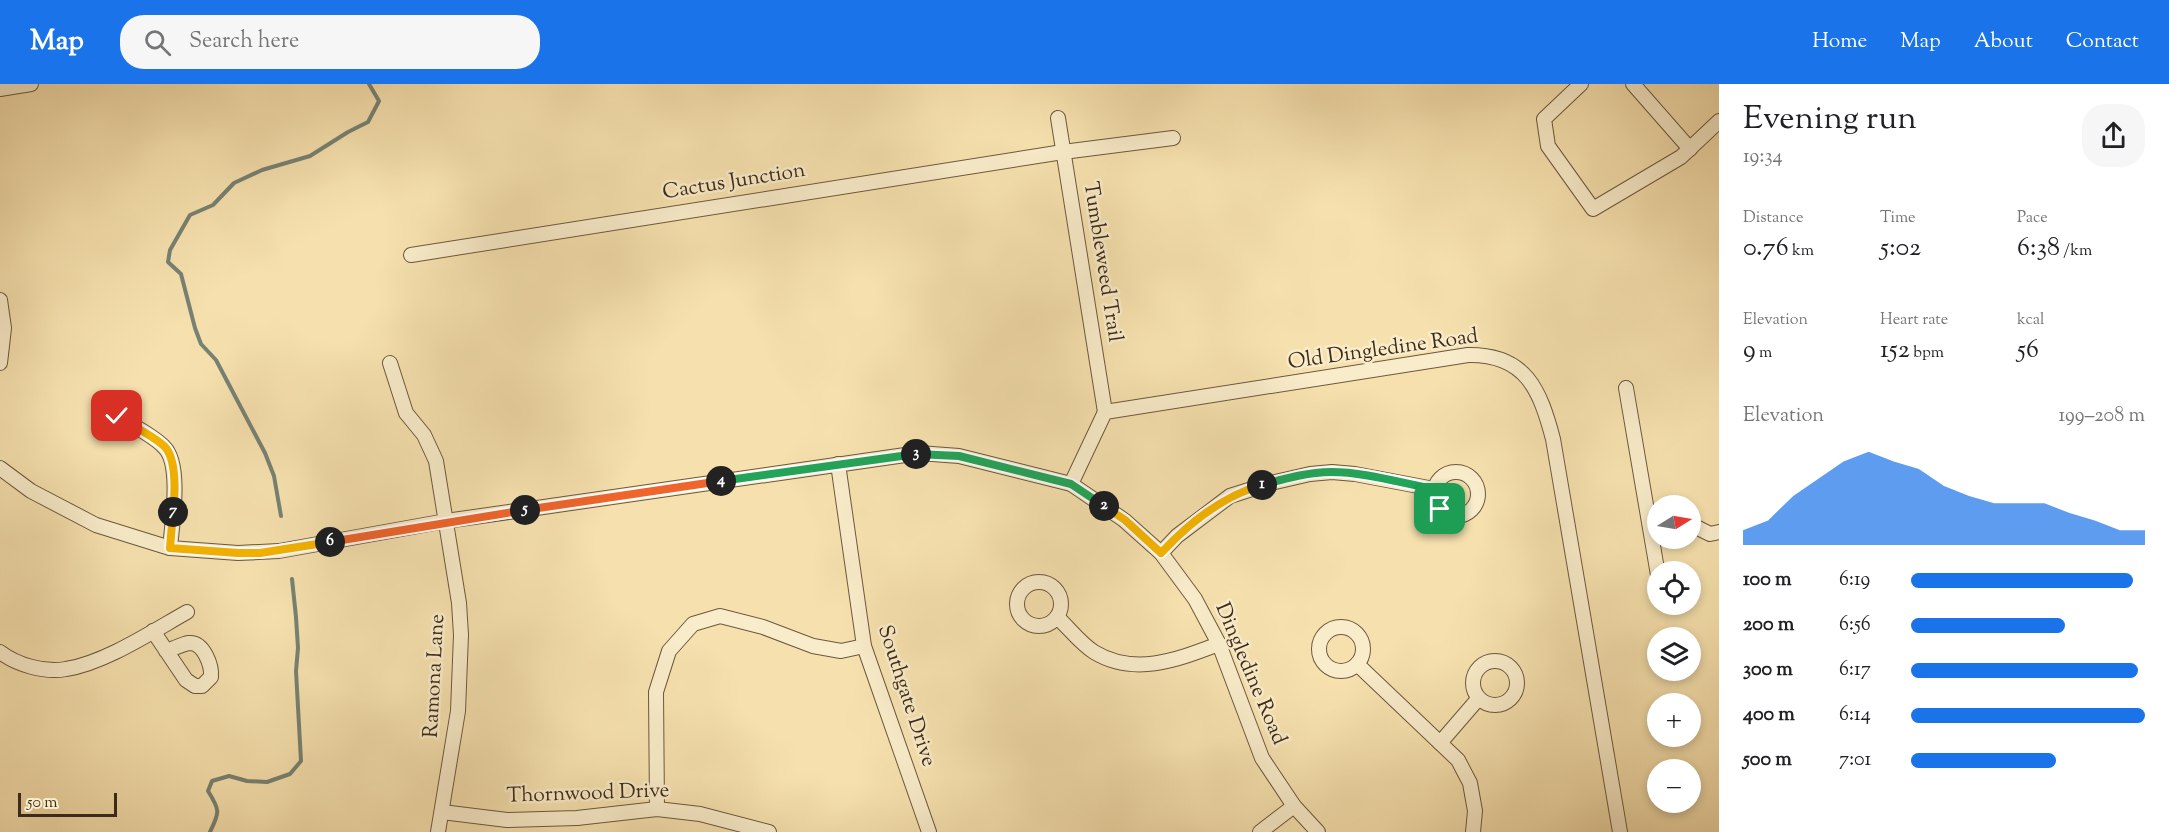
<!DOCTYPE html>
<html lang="en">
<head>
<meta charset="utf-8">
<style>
  :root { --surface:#fff; --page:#f6f6f6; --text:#202124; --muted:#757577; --accent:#1a73e8 }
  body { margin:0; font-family:"Sorts Mill Goudy",serif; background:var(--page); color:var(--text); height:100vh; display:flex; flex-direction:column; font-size:22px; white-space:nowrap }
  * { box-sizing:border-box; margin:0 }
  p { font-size:20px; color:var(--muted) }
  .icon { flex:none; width:33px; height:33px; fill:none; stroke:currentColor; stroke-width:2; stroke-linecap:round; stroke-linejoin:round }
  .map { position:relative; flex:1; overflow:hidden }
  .details { display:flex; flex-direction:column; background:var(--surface); width:450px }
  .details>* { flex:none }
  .needle { width:39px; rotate:79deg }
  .fabs { position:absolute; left:1647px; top:411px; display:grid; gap:12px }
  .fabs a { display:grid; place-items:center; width:54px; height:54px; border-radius:50%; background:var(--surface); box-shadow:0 3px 9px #0003; font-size:30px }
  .scale { position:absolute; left:18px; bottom:15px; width:99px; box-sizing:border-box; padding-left:6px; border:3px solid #3e2a18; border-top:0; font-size:16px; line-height:21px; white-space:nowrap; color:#3e2a18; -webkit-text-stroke:4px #f9ecca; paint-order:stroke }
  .pin { position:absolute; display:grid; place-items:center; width:51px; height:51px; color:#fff; margin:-26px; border-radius:12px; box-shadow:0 3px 9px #0006 }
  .km { position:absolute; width:30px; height:30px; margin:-15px; border-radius:50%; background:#222; color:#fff; font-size:16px; line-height:30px; text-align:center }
  .round { display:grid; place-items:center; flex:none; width:63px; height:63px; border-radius:24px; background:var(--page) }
  .overview { display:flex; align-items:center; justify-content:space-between; height:102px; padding:0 24px }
  h1 { font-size:33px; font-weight:600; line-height:45px }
  .figures { display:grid; grid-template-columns:repeat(3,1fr); gap:9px; height:102px; padding:6px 24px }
  .figures div { display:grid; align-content:center }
  .figures b { font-size:26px; font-weight:600 }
  .figures small { font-size:16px; font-weight:400 }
  .figures p { font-size:16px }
  .chart { height:168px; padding:12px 24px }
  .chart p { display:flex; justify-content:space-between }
  .chart svg { width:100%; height:108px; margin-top:6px; fill:var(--accent); opacity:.7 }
  ul { padding:0 24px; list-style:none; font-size:20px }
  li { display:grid; grid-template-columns:96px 72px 1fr; align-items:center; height:45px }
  li i { height:15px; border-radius:8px; background:var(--accent) }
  header { display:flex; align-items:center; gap:36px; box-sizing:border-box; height:84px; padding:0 30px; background:var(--accent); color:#fff }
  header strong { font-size:28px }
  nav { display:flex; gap:33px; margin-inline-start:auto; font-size:21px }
  .search { width:420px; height:54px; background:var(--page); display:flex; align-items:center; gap:15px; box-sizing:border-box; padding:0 21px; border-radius:24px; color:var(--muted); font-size:22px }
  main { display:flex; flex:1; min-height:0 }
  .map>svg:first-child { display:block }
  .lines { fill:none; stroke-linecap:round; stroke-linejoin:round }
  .stream { stroke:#778273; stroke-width:4 }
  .minor-casing { stroke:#6c583e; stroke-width:16 }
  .minor { stroke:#f9ecca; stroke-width:14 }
  .split-1-casing { stroke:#fff; stroke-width:12 }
  .split-2-casing { stroke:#fff; stroke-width:12 }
  .split-3-casing { stroke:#fff; stroke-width:12 }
  .split-4-casing { stroke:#fff; stroke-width:12 }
  .split-5-casing { stroke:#fff; stroke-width:12 }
  .split-6-casing { stroke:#fff; stroke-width:12 }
  .split-7-casing { stroke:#fff; stroke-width:12 }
  .split-8-casing { stroke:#fff; stroke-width:12 }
  .split-1 { stroke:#22a559; stroke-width:8 }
  .split-2 { stroke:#f5b400; stroke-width:8 }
  .split-3 { stroke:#22a559; stroke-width:8 }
  .split-4 { stroke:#22a559; stroke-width:8 }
  .split-5 { stroke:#f0652b; stroke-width:8 }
  .split-6 { stroke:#f0652b; stroke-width:8 }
  .split-7 { stroke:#f5b400; stroke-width:8 }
  .split-8 { stroke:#f5b400; stroke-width:8 }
  .labels { text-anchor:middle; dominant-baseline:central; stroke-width:5; stroke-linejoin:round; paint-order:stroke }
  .street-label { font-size:21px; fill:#3e2a18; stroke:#f9ecca }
</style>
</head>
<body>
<header>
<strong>Map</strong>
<div class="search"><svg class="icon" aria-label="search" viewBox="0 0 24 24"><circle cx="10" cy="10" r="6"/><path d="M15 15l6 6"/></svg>Search here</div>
<nav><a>Home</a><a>Map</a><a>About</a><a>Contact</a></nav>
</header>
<main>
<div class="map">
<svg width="1719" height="748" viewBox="0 0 1719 748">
  <rect width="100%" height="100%" fill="#f6e1ae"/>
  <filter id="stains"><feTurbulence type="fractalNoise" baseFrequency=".00333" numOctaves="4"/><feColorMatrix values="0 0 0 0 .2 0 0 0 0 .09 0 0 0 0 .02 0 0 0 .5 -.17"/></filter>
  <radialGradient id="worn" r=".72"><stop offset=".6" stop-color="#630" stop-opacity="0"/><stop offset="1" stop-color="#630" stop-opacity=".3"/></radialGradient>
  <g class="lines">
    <!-- stream -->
    <g class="stream">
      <polyline points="281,432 274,392 265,369 216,276 201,260 195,244 181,190 168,178 170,166 190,131 213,121 234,99 262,86 310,72 348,48 368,38 379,17 369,0"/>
      <path d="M210,748C220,728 220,726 208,707L212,697L229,692L247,697L267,698L290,690L301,677L296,587L298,564L296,533L292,495"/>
    </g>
    <defs>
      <g id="minor">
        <polyline points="1581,0 1544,35 1548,62 1593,125 1681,73 1719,37"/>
        <polyline points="1633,0 1690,65"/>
        <polyline points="0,5 31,0"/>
        <polyline points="1058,34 1105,328"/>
        <polyline points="411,171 1063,68 1173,54"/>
        <polyline points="0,216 4,244 0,279"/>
        <polyline points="390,279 406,329 424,351 436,377 459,519 461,551 458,627 438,748"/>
        <polyline points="1626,304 1658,491"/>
        <path d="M117,332C131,341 153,351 164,363C182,380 172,440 170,464"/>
        <polyline points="838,380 864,562 929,748"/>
        <polyline points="0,384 31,407 96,441 170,464 238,469 279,467 446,437 919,369 959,372 1071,400 1124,436 1161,469 1195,515 1219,560 1262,674 1294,722 1318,748"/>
        <circle cx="1456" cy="410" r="22"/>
        <path d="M1071,400L1105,328L1468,271C1526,270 1540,306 1553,355L1620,748"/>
        <polyline points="1690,440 1710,450 1719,448"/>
        <polyline points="1161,469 1177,452 1230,412 1271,399 1310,390 1332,388 1355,390 1434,405"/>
        <circle cx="1039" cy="520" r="22"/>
        <path d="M1057,533C1069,544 1081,560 1094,568C1135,593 1179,575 1219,560"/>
        <circle cx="1341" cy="565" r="22"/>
        <path d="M153,547L186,596L195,602H202L211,593C212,582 204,558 189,559C182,560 173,565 166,567"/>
        <path d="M0,568C17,581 45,589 66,585C105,579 153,547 187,528"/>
        <circle cx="1495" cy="599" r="22"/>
        <polyline points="1357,580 1458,676 1470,699 1475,727 1473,748"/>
        <polyline points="1440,659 1478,615"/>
        <polyline points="657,725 656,608 669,567 693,540 720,532 763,543 813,562 841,567 864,562"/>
        <polyline points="442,728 507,736 577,734 657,725 700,730 769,748"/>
        <polyline points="1260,748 1294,722"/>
      </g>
    </defs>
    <!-- minor casing -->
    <use href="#minor" class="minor-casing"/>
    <!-- minor -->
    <use href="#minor" class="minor"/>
  </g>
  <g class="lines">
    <defs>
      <path id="split-1" d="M1262,401C1284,395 1308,388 1331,388C1365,388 1401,399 1434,405L1435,419L1440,425"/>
      <path id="split-2" d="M1104,422L1125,436L1161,469C1189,439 1222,412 1262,401"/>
      <polyline id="split-3" points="916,370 959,372 1071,400 1104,422"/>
      <polyline id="split-4" points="721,397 916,370"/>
      <polyline id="split-5" points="525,426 721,397"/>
      <polyline id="split-6" points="330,458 525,426"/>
      <polyline id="split-7" points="173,428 170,464 238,469 260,469 330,458"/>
      <path id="split-8" d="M117,332C128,339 157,354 165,363C177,376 175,411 173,428"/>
    </defs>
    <!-- split-1 casing -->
    <use href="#split-1" class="split-1-casing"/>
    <!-- split-2 casing -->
    <use href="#split-2" class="split-2-casing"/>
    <!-- split-3 casing -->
    <use href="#split-3" class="split-3-casing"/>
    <!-- split-4 casing -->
    <use href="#split-4" class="split-4-casing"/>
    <!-- split-5 casing -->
    <use href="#split-5" class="split-5-casing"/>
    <!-- split-6 casing -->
    <use href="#split-6" class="split-6-casing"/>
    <!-- split-7 casing -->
    <use href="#split-7" class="split-7-casing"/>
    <!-- split-8 casing -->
    <use href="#split-8" class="split-8-casing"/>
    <!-- split-1 -->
    <use href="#split-1" class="split-1"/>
    <!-- split-2 -->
    <use href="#split-2" class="split-2"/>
    <!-- split-3 -->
    <use href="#split-3" class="split-3"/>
    <!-- split-4 -->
    <use href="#split-4" class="split-4"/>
    <!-- split-5 -->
    <use href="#split-5" class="split-5"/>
    <!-- split-6 -->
    <use href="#split-6" class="split-6"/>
    <!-- split-7 -->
    <use href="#split-7" class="split-7"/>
    <!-- split-8 -->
    <use href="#split-8" class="split-8"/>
  </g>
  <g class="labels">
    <!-- street labels -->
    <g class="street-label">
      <text transform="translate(734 98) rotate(-9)">Cactus Junction</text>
      <text transform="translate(1102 178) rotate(81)">Tumbleweed Trail</text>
      <text transform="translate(1383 266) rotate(-8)">Old Dingledine Road</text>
      <text transform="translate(1250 590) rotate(67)">Dingledine Road</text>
      <text transform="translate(435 592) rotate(-87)">Ramona Lane</text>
      <text transform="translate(906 612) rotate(72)">Southgate Drive</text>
      <text transform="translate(588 710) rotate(-2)">Thornwood Drive</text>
    </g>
  </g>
  <rect width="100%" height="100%" filter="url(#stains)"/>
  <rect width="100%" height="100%" fill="url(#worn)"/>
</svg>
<div class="fabs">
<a><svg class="needle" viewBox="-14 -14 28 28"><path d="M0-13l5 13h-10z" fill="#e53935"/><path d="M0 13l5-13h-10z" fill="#757577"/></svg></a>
<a><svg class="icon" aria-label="locate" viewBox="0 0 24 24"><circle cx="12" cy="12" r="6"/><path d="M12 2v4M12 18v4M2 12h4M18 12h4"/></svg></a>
<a><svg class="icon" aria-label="layers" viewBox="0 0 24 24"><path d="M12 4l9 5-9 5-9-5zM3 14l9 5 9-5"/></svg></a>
<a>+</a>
<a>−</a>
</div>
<div class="scale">50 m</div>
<div class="pin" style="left:1440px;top:425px;background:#1e9e55"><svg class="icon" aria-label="arrive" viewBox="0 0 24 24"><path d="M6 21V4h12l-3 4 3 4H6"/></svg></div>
<div class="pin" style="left:117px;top:332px;background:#d93025"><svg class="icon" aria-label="check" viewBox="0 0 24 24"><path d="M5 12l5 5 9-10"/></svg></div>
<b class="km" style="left:1262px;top:401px">1</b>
<b class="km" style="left:1104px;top:422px">2</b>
<b class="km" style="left:916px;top:370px">3</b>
<b class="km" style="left:721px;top:397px">4</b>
<b class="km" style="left:525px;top:426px">5</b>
<b class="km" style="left:330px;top:458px">6</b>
<b class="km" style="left:173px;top:428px">7</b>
</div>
<section class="details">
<div class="overview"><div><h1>Evening run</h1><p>19:34</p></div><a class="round"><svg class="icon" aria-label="share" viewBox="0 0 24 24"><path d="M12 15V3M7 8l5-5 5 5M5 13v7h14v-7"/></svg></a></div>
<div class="figures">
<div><p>Distance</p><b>0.76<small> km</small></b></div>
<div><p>Time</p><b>5:02</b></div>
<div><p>Pace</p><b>6:38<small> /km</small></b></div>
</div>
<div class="figures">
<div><p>Elevation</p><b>9<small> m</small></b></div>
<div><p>Heart rate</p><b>152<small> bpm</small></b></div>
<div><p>kcal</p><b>56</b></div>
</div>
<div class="chart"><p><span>Elevation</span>199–208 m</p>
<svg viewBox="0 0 160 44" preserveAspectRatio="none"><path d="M0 44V38L10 34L20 24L30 17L40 10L50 6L60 10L70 13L80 20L90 24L100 27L110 27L120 27L130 31L140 34L150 38L160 38V44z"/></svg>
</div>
<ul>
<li><b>100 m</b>6:19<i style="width:95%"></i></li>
<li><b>200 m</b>6:56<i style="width:66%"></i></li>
<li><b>300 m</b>6:17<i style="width:97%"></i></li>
<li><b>400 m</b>6:14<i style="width:100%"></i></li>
<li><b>500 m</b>7:01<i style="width:62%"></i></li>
</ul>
</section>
</main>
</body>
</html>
